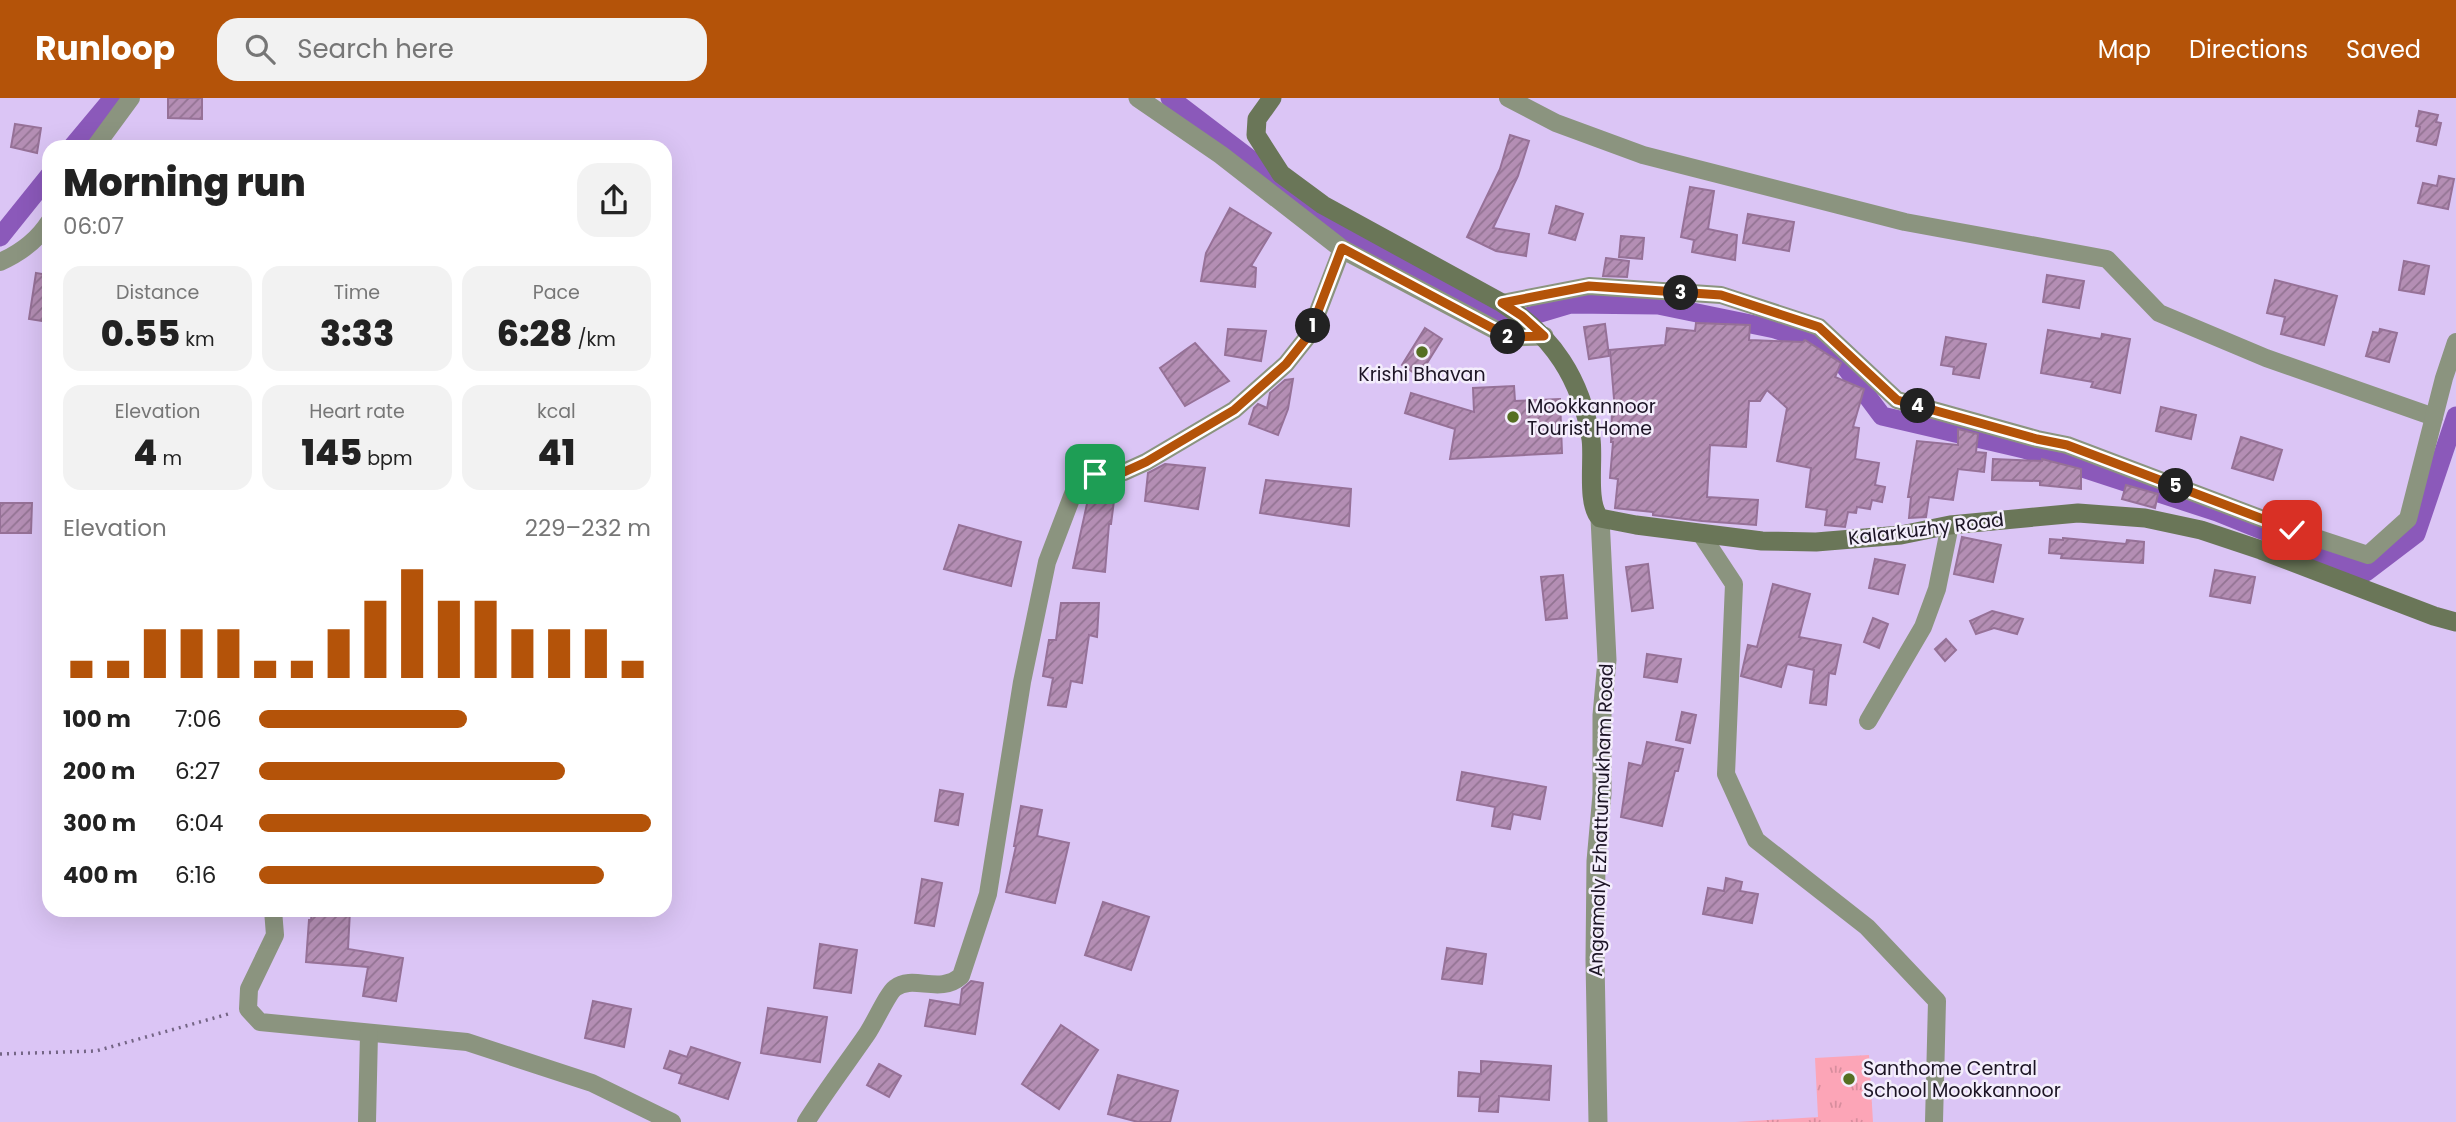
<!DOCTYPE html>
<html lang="en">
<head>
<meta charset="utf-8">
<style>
  :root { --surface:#fff; --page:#f2f2f2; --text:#222; --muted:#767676; --accent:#b45309 }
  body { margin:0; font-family:Poppins,sans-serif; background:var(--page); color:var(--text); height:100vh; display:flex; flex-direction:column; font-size:26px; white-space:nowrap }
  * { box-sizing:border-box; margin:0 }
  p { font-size:23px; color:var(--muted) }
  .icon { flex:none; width:38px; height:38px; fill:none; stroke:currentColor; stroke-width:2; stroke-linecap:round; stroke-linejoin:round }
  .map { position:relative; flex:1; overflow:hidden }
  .details { position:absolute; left:42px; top:42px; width:630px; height:777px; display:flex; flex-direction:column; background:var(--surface); border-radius:21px; box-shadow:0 7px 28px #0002 }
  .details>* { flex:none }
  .pin { position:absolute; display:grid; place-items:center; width:60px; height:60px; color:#fff; margin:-30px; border-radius:14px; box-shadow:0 4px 10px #0006 }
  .km { position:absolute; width:35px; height:35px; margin:-18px; border-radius:50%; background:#222; color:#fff; font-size:19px; line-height:35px; text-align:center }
  .round { display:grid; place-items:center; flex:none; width:74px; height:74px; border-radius:21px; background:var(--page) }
  .summary { display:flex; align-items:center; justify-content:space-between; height:119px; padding:0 21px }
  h1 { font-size:38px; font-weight:800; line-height:52px }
  .stats { display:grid; grid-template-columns:repeat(3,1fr); gap:10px; height:119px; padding:7px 21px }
  .stats div { display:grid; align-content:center; border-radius:18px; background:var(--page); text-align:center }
  .stats b { font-size:35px; font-weight:800 }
  .stats small { font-size:19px; font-weight:400 }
  .stats p { font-size:19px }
  .chart { height:196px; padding:14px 21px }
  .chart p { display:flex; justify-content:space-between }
  .chart svg { width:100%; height:126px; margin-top:7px; stroke:var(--accent); stroke-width:6 }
  ul { padding:0 21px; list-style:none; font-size:23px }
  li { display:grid; grid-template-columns:112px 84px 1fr; align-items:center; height:52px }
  li i { height:18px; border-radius:9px; background:var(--accent) }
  header { display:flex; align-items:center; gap:42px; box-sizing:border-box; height:98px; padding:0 35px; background:var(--accent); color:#fff }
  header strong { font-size:33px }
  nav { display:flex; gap:38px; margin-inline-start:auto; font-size:24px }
  .search { width:490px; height:63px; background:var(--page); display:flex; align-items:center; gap:18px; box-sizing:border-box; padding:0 24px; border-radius:21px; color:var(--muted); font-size:26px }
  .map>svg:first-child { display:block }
  .park { fill:url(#park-tufts) }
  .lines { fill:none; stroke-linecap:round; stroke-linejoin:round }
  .canal { stroke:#8b59ba; stroke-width:19 }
  .building { fill:url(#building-hatch); stroke:#967197; stroke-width:2 }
  .path { stroke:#746585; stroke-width:3.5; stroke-dasharray:2 5; stroke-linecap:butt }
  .minor { stroke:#8b947f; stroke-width:18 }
  .tertiary { stroke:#8b947f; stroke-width:19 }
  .secondary { stroke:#6a7658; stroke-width:19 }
  .route-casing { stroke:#fff; stroke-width:14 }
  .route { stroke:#b45309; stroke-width:9 }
  .poi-dot { fill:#556f22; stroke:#f4eefc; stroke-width:2.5 }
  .labels { text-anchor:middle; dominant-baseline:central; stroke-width:5; stroke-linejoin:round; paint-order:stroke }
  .poi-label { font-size:19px; fill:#1c1425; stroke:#f4eefc; text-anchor:start }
  .street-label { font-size:19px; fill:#1c1425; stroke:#f4eefc }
</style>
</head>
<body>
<header>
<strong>Runloop</strong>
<div class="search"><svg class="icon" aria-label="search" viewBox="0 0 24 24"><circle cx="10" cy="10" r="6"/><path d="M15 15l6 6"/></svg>Search here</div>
<nav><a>Map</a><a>Directions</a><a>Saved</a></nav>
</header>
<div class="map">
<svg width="2456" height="1024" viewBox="0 0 2456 1024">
  <defs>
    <pattern id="park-tufts" width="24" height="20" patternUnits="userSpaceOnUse" patternTransform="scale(1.75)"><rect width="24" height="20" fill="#fca5b7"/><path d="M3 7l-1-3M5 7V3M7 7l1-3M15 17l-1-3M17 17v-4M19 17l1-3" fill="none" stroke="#d78d9d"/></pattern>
    <pattern id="building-hatch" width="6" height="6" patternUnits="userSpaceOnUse" patternTransform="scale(1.75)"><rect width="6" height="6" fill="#b48eb4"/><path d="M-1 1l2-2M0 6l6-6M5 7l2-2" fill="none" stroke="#927392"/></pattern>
  </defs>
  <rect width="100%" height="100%" fill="#dbc5f5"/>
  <!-- park -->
  <polygon class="park" points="1869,957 1873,1024 1736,1024 1818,1019 1815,960"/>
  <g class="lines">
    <!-- canal -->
    <g class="canal">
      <polyline points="1170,0 1359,144 1505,225 1523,220"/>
      <polyline points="72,49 113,0"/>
      <polyline points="0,139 49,78"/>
      <polyline points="1524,220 1571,206 1658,207 1775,231 1832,251 1882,318 2024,351 2217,414 2366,474 2416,436 2456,318"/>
    </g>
  </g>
  <!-- building -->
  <g class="building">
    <polygon points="168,0 202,0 202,21 168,20"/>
    <polygon points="2419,13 2438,17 2436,24 2441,25 2436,47 2417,43 2420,29 2416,28"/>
    <polygon points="15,26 41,30 37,55 11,49"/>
    <polygon points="1510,37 1529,43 1518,78 1493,130 1529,136 1526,158 1496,153 1467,139 1500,71"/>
    <polygon points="2439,78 2454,81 2448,111 2418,105 2423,85 2437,88"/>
    <polygon points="1690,89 1714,93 1708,131 1737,137 1735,162 1692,154 1694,142 1681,139"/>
    <polygon points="1556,108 1583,116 1575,142 1549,135"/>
    <polygon points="1230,110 1271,135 1251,168 1256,170 1255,189 1201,183 1206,155"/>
    <polygon points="1748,116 1794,124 1789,153 1743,145"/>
    <polygon points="1621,138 1644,140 1642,161 1619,159"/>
    <polygon points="1606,160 1629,163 1627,179 1603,178"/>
    <polygon points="2404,163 2429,168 2424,196 2399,192"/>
    <polygon points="36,175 49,177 49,224 29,221"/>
    <polygon points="2047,177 2084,183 2079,210 2043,204"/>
    <polygon points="2275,182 2337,198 2324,247 2281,236 2285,219 2267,215"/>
    <polygon points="1696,225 1750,227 1749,242 1803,244 1805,242 1841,265 1835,279 1864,291 1853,329 1859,330 1855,361 1879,365 1875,387 1885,389 1882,404 1872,402 1870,411 1857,409 1856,415 1848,414 1845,429 1825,427 1827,412 1806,409 1811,370 1777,363 1787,310 1767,292 1760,303 1749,303 1746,349 1710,347 1707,399 1758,402 1756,427 1702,423 1653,417 1653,414 1615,410 1618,381 1610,380 1613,344 1611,344 1612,313 1615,313 1610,252 1665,247 1667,230 1695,233"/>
    <polygon points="1605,226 1609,258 1589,261 1584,229"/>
    <polygon points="1425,230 1442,241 1419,278 1402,267"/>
    <polygon points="1228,231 1266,233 1261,263 1225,257"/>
    <polygon points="2380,231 2397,235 2389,264 2366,258 2373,234 2379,235"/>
    <polygon points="2048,232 2101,241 2102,236 2130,241 2120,295 2091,289 2093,284 2041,275"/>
    <polygon points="1946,239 1986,246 1979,280 1953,276 1954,269 1941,267"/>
    <polygon points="1195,245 1229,283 1185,308 1160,270"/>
    <polygon points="1293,281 1288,311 1278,337 1249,326 1254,310 1258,306 1267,310 1270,295 1285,282"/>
    <polygon points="1514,288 1515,303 1560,301 1562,355 1450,361 1455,331 1405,315 1411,295 1474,314 1473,290"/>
    <polygon points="2161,309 2196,317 2191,341 2156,333"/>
    <polygon points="1958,331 1978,336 1976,354 1986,355 1984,374 1958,371 1953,402 1929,399 1926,419 1909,420 1911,399 1908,399 1917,343 1958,347"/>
    <polygon points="2241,339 2282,352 2273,382 2232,370"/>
    <polygon points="1993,361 2042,363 2042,361 2081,371 2081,391 2040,387 2040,383 1992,382"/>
    <polygon points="1165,366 1205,370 1198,411 1145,403 1148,375"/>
    <polygon points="1266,382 1351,391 1349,428 1260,415"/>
    <polygon points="2126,387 2158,396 2155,410 2122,401"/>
    <polygon points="1090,392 1115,395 1111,426 1109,426 1105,474 1073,470"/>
    <polygon points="0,405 32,405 31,435 0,435"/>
    <polygon points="959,427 1021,444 1011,488 944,471"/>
    <polygon points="1962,439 2001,447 1993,484 1954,476"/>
    <polygon points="2063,440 2126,446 2127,442 2144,444 2143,465 2061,460 2062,456 2049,455 2050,441 2063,442"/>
    <polygon points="1875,461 1905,467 1898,496 1869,490"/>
    <polygon points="1648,466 1653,510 1632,513 1626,469"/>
    <polygon points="2215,472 2255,479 2250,505 2210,498"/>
    <polygon points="1563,477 1567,520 1546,522 1541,479"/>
    <polygon points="1773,486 1810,496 1799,539 1841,547 1835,576 1829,575 1826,607 1810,605 1814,572 1787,566 1781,589 1741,578 1748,547 1757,549"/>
    <polygon points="1061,505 1099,505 1097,539 1089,537 1082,585 1071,583 1066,609 1048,607 1053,580 1043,578 1049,542 1056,542"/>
    <polygon points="1992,513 2023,521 2017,536 1994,530 1976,536 1970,523"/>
    <polygon points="1873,520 1888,526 1879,550 1864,544"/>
    <polygon points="1946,541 1956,552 1945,563 1935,551"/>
    <polygon points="1647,556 1681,561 1677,584 1644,579"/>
    <polygon points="1682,614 1696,617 1690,645 1676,642"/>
    <polygon points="1647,644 1683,651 1678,673 1675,673 1662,728 1621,719 1629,665 1642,668"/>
    <polygon points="1462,674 1546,689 1540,721 1513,716 1510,731 1492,728 1495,709 1457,702"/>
    <polygon points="940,692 963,696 958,727 935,723"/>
    <polygon points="1021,708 1042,712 1037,738 1069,745 1055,805 1006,794 1016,748 1014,748"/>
    <polygon points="1726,780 1742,784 1740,793 1758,796 1752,825 1703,816 1708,790 1724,793"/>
    <polygon points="922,781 942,785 934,828 915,825"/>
    <polygon points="1103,804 1149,819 1131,872 1085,857"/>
    <polygon points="312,812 350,812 348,851 403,860 396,903 363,898 368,869 306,864 309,822 311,822"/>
    <polygon points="820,846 857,852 851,895 814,890"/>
    <polygon points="1447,850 1486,856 1482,886 1442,881"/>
    <polygon points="971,883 983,885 975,936 925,928 930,902 960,907 962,891"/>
    <polygon points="593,903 631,911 624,949 585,940"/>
    <polygon points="768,910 827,919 820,964 761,955"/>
    <polygon points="1061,927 1098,952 1059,1011 1022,986"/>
    <polygon points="691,949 740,965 728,1001 679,985 682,976 664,970 670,953 687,959"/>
    <polygon points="1481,963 1551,968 1549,1002 1499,998 1498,1014 1479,1013 1480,999 1458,998 1459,974 1481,976"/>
    <polygon points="879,966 901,978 889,999 867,987"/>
    <polygon points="1118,977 1178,993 1170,1024 1138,1024 1108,1016"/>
  </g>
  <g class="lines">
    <!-- path -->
    <polyline class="path" points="0,956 96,953 232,915"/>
    <!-- minor -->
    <g class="minor">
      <polyline points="1508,0 1556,25 1643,57 1905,124 2107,161 2159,215 2266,260 2434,319"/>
      <polyline points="95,49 131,0"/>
      <path d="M0,164C20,155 37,143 49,124"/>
      <polyline points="1502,205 1589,188 1721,197 1819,229 1897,302 2037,341 2067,347 2292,432 2368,457 2408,421 2444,280 2456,244"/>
      <polyline points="1701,436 1734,486 1726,676 1756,742 1867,829 1937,903 1934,1024"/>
      <polyline points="1868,623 1923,529 1937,491 1950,427"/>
      <polyline points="273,812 275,837 249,891 248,911 260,924 467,944 592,985 672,1024"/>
      <polyline points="367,1024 369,935"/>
      <path d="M806,1024C825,994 847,965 867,936C874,926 888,895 895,890C913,876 940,897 961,878L988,796L1022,584L1047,464L1076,388L1081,382L1090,377L1124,374L1146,364L1234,312L1286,266L1309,237L1342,151"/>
    </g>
    <!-- tertiary -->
    <g class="tertiary">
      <polyline points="1138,0 1221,57 1342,151 1509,239 1544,238"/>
      <polyline points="1598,1024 1595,862 1596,763 1602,696 1602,617 1607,562 1600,420"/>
    </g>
    <!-- secondary -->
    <path class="secondary" d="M1272,0L1257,21L1256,37L1281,76L1323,107L1502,205C1553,238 1581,281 1591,341C1594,361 1586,406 1600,420L1636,427L1762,443L1816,444L1901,437L1950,427L2078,415L2145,420L2201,432L2261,452L2434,518L2456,524"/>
  </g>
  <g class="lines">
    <defs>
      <polyline id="route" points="1095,376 1124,374 1146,364 1234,312 1286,266 1309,237 1342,150 1509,239 1544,238 1522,218 1502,205 1589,188 1721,197 1819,229 1897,302 2037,341 2067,347 2292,432"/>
    </defs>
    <!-- route casing -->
    <use href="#route" class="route-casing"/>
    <!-- route -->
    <use href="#route" class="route"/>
  </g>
  <!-- markers -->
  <g class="poi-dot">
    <circle cx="1422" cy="254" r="7"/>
    <circle cx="1513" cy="319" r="7"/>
    <circle cx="1849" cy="981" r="7"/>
  </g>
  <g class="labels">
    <!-- poi labels -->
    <g class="poi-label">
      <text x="1422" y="276" text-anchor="middle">Krishi Bhavan</text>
      <text x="1527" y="308">Mookkannoor<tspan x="1527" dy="22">Tourist Home</tspan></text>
      <text x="1863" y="970">Santhome Central<tspan x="1863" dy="22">School Mookkannoor</tspan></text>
    </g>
    <!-- street labels -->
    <g class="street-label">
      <text transform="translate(1926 431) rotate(-7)">Kalarkuzhy Road</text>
      <text transform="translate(1601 722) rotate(-88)">Angamaly Ezhattumukham Road</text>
    </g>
  </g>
</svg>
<div class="pin" style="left:1095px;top:376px;background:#1e9e55"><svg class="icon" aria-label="arrive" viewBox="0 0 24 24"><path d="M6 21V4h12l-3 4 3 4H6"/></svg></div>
<div class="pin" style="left:2292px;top:432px;background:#d93025"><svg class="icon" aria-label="check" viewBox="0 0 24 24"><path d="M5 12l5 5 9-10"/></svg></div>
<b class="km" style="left:1313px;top:228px">1</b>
<b class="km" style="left:1508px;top:239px">2</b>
<b class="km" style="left:1681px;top:195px">3</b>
<b class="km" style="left:1918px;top:308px">4</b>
<b class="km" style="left:2176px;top:388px">5</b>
<section class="details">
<div class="summary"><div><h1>Morning run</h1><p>06:07</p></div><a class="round"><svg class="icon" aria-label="share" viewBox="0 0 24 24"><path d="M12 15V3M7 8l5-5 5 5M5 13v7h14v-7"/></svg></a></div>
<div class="stats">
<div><p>Distance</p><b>0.55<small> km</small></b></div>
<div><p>Time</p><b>3:33</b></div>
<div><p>Pace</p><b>6:28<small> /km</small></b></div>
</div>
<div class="stats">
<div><p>Elevation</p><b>4<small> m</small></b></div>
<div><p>Heart rate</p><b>145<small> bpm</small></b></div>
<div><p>kcal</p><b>41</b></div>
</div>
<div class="chart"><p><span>Elevation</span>229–232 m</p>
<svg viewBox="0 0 160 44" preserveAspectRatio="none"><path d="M5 44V38M15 44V38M25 44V27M35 44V27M45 44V27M55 44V38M65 44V38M75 44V27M85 44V17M95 44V6M105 44V17M115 44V17M125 44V27M135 44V27M145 44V27M155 44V38"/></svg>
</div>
<ul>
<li><b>100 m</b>7:06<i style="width:53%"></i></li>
<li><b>200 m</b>6:27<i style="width:78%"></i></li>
<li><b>300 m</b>6:04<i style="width:100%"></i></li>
<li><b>400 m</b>6:16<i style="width:88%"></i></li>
</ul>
</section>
</div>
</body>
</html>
